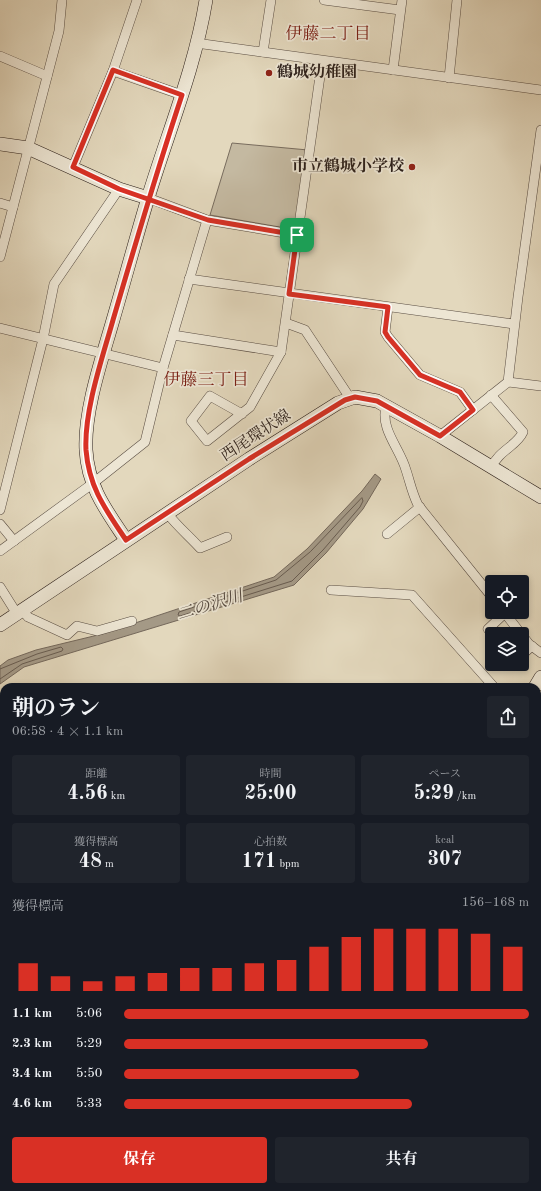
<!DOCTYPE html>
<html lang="ja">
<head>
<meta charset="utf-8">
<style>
  :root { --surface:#171b24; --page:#20242c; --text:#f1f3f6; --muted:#9ea1a6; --accent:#d93025 }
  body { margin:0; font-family:"Old Standard TT","Noto Serif JP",serif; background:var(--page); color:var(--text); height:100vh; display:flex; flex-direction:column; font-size:15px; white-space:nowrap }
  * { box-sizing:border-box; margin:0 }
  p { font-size:13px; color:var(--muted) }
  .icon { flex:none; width:22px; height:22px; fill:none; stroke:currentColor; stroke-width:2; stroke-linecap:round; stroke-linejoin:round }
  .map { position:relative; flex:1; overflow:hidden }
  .details { position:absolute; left:0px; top:683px; width:541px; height:508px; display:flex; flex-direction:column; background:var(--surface); border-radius:12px 12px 0 0; box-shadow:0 2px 6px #0003 }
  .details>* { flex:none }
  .buttons { position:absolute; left:485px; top:575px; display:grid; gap:8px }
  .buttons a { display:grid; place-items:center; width:44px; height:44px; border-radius:4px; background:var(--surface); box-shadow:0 2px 6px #0003; font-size:20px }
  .pin { position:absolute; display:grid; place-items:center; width:34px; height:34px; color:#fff; margin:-17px; border-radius:8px; box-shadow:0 2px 6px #0006 }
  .round { display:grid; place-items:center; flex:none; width:42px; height:42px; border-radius:4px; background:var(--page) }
  .headline { display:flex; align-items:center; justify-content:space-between; height:68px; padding:0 12px }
  h1 { font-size:22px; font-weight:700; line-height:30px }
  .figures { display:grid; grid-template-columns:repeat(3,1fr); gap:6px; height:68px; padding:4px 12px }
  .figures div { display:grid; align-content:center; border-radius:4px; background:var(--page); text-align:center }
  .figures b { font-size:20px; font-weight:700 }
  .figures small { font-size:11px; font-weight:400 }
  .figures p { font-size:11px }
  .chart { height:112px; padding:8px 12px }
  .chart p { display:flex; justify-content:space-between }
  .chart svg { width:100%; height:72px; margin-top:4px; stroke:var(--accent); stroke-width:6 }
  .primary-button { display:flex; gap:8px; margin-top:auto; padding:8px 12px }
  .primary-button a { flex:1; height:46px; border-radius:4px; background:var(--accent); color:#fff; font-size:16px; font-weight:700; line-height:46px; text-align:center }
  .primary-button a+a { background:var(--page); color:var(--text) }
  ul { padding:0 12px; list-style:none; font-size:13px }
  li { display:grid; grid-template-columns:64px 48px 1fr; align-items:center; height:30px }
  li i { height:10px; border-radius:5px; background:var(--accent) }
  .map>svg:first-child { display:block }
  .green { fill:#c4b9a1; stroke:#786c5e }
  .water { fill:#a49986; stroke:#74685b }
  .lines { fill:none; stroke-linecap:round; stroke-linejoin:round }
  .shore { stroke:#685c50; stroke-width:1 }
  .stream { stroke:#74685b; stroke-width:3 }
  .street-casing { stroke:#594d43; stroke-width:10 }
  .secondary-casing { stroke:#2b1f1a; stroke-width:14 }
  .path { stroke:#2b1f1a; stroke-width:1.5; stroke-dasharray:3 2; stroke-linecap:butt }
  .street { stroke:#ede6d4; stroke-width:9 }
  .secondary { stroke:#ede6d4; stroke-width:13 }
  .route-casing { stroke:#fff; stroke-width:8 }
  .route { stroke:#d93025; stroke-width:5 }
  .poi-dot { fill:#8f2418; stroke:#ede6d4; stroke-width:1.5 }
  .labels { text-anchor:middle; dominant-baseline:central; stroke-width:3.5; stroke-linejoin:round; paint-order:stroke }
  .poi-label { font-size:16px; font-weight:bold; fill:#2b1f1a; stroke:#ede6d4; text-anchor:start }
  .street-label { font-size:16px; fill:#2b1f1a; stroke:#ede6d4 }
  .neighbourhood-label { font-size:17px; fill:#7a1f14; stroke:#ede6d4 }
  .water-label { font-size:17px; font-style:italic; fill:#554a40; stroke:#ede6d4 }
</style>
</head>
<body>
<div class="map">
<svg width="541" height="1191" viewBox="0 0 541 1191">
  <rect width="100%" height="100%" fill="#e3d8bd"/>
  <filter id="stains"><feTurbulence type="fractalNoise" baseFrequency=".005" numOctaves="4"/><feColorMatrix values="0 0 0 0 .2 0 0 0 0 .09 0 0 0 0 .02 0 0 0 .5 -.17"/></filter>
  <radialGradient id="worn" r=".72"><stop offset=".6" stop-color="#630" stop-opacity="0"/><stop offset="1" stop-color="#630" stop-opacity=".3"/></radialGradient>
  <!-- green -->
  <g class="green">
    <polygon points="232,143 308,150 297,230 210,215"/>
    <polygon points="0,958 4,964 4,1012 0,1015"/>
  </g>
  <!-- water -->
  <polygon class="water" points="375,474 381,479 363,509 326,553 294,585 24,667 0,684 0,666 8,660 36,650 102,634 274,577 307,549 362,491"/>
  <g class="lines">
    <!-- shore -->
    <g class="shore">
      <polygon points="362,498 363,501 360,507 323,550 292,581 180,616 178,615 179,612 276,580 310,552"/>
      <polyline points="0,669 37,654 61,647 63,649 62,651 22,664 0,679"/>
    </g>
    <!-- stream -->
    <polyline class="stream" points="437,1191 439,1187"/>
    <defs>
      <g id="street">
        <polyline points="324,0 400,10"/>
        <polyline points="196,43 541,90"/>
        <polyline points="263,52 271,0"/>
        <polyline points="0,56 47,76"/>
        <polyline points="393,70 402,0"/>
        <polyline points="113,71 182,95"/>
        <polyline points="449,78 457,0"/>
        <polyline points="73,167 113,71 137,0"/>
        <polyline points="148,198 207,220 297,235"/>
        <polyline points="0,203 13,207"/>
        <polyline points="0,257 59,31 62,0"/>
        <polyline points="189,279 514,324"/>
        <polyline points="388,307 385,332 388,337 420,375 460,392 473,410"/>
        <polyline points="286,323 305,330 350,398"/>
        <polyline points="0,328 163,368"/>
        <polyline points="173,335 281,352"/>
        <polyline points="508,382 541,386"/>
        <path d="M386,406C380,430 400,448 406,470C410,482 412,493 418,505L492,597"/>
        <polyline points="242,414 210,396 191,421 207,441 250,407 281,352 322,62"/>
        <polyline points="440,436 508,382 518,297 541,130"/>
        <path d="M491,468C499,450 517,446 523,432L491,395"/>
        <polyline points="0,510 43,339 54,284 119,189"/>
        <path d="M167,513C177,526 189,536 200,548L227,537"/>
        <polyline points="0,524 14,541"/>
        <polyline points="387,534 420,507"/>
        <polyline points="0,551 92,484 145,442 163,368 207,220"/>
        <polyline points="0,587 17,614"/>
        <polyline points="331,590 412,595 494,687"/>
        <polyline points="23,611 28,617 67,635 77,626 97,631 132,621"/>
        <polyline points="504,612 529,644 541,653"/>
        <polyline points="492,634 488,629 505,613"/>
        <polyline points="522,655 532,646"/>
        <polyline points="0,759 4,757"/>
        <polyline points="0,841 4,847"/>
        <polyline points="537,856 541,851"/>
        <polyline points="537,926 541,928"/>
        <polyline points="0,949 4,955"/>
        <polyline points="537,956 541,949"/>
        <polyline points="0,992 4,991"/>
        <polyline points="537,1007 541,1009"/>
        <polyline points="0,1058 4,1055"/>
        <polyline points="537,1118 541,1120"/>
        <polyline points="0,1127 4,1125"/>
        <polyline points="531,1187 538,1191"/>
        <polyline points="204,1191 209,1187"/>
        <polyline points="490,1191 493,1187"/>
      </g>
      <g id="secondary">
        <polyline points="0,144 28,148 119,189 148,198"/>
        <path d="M126,540C106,510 88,487 86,450C84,410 102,359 113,320C125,279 136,238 148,198C168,132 195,68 206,0"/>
        <polyline points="0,625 249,459 338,403 355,397 377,401 440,436 541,497"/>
        <polyline points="535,687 541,677"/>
        <polyline points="0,785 4,791"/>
        <polyline points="288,1187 291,1191"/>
        <polyline points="42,1191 47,1187"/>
      </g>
    </defs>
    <!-- street casing -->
    <use href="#street" class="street-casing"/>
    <!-- secondary casing -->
    <use href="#secondary" class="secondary-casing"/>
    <!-- path -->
    <polyline class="path" points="0,877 4,874"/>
    <!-- street -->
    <use href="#street" class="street"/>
    <!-- secondary -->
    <use href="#secondary" class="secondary"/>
  </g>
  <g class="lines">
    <defs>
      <path id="route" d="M297,235L208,220L119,189L73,167L113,70L182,95C157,170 135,245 113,320C102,359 84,411 86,450C89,488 106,510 126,540L249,459L345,400L355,397L377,401L440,436L473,410L460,392L420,375L388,337L385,332L388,307L289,294L297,235"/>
    </defs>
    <!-- route casing -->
    <use href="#route" class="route-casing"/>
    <!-- route -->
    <use href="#route" class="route"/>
  </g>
  <!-- markers -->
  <g class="poi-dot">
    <circle cx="269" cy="73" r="4"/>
    <circle cx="412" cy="167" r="4"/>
  </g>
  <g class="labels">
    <!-- poi labels -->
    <g class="poi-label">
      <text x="277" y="73">鶴城幼稚園</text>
      <text x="404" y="167" text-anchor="end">市立鶴城小学校</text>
    </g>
    <!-- street labels -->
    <g class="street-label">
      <text transform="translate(256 436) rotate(-33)">西尾環状線</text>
    </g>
    <!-- neighbourhood labels -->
    <g class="neighbourhood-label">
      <text x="328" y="34">伊藤二丁目</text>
      <text x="206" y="380">伊藤三丁目</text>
    </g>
    <!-- water labels -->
    <g class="water-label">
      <text transform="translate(210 606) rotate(-17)">二の沢川</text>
    </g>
  </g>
  <rect width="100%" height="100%" filter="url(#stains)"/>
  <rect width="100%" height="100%" fill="url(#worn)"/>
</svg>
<div class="buttons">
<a><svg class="icon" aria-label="locate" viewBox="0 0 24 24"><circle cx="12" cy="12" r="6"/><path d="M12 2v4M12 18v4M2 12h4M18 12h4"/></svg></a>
<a><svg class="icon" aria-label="layers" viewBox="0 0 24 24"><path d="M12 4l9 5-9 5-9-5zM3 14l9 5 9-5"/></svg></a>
</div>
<div class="pin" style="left:297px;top:235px;background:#1e9e55"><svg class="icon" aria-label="arrive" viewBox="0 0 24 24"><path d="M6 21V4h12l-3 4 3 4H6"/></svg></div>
<section class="details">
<div class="headline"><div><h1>朝のラン</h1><p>06:58 · 4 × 1.1 km</p></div><a class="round"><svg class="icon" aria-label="share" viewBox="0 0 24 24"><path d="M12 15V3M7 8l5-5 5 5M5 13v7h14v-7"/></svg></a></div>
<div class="figures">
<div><p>距離</p><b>4.56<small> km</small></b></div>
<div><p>時間</p><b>25:00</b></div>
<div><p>ペース</p><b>5:29<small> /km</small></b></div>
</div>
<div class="figures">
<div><p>獲得標高</p><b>48<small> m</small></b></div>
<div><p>心拍数</p><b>171<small> bpm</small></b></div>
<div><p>kcal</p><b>307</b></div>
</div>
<div class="chart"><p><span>獲得標高</span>156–168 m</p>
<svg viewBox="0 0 160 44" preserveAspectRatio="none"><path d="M5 44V27M15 44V35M25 44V38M35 44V35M45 44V33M55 44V30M65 44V30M75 44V27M85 44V25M95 44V17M105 44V11M115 44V6M125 44V6M135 44V6M145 44V9M155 44V17"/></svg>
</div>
<ul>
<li><b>1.1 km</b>5:06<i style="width:100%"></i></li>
<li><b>2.3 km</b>5:29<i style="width:75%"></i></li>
<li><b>3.4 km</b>5:50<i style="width:58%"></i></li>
<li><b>4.6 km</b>5:33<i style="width:71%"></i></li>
</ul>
<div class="primary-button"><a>保存</a><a>共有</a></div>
</section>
</div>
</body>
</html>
